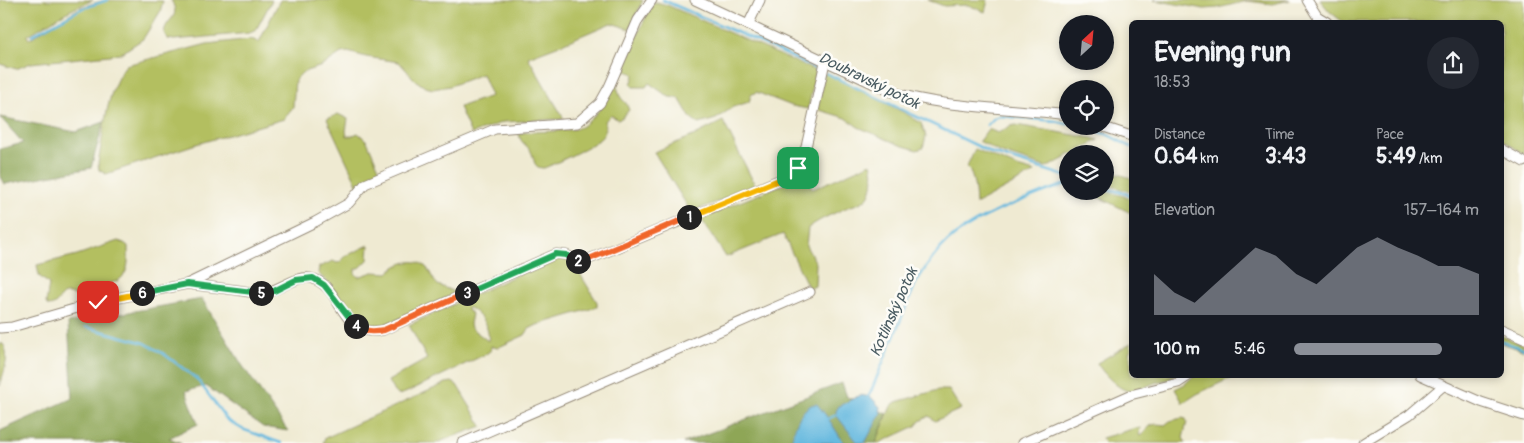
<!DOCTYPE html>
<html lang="en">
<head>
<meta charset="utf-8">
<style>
  :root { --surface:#171b24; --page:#242831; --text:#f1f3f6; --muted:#9ea1a6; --accent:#8c9099 }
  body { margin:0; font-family:Pangolin,sans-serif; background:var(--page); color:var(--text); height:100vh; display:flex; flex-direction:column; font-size:19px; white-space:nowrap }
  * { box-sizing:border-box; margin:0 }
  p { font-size:16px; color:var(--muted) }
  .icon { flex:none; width:28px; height:28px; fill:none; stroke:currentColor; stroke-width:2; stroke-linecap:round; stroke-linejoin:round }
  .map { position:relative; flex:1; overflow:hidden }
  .side { position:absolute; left:1129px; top:20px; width:375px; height:358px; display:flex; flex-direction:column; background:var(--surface); border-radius:8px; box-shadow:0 2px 8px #0003 }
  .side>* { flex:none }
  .needle { width:32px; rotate:26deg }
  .controls { position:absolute; left:1059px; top:15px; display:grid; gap:10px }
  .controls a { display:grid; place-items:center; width:55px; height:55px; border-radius:50%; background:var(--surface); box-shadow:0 2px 8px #0003; font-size:25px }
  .pin { position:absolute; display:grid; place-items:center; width:42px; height:42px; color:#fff; margin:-21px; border-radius:10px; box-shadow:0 2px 8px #0006 }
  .km { position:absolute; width:25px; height:25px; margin:-12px; border-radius:50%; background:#222; color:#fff; font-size:14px; line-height:25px; text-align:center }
  .round { display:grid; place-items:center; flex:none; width:52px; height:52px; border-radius:26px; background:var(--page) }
  .head { display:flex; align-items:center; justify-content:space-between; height:85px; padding:0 25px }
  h1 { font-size:28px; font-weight:800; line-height:38px }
  .stats { display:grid; grid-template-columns:repeat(3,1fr); gap:8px; height:85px; padding:5px 25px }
  .stats div { display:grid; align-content:center }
  .stats b { font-size:21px; font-weight:800 }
  .stats small { font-size:14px; font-weight:400 }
  .stats p { font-size:14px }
  .chart { height:140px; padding:10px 25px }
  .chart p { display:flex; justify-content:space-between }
  .chart svg { width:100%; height:90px; margin-top:5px; fill:var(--accent); opacity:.7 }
  ul { padding:0 25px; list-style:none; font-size:16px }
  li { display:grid; grid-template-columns:80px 60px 1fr; align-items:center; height:38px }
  li i { height:12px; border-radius:6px; background:var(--accent) }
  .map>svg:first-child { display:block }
  .green { fill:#b3bf61; stroke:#777440; fill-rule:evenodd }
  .forest { fill:#8ea657; stroke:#64683a }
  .water { fill:#62b7de; stroke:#4e707e }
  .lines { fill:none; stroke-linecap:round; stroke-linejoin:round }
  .stream { stroke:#62b7de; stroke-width:2.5 }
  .minor-casing { stroke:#958a78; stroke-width:11 }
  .minor { stroke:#fff; stroke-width:9 }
  .split-1-casing { stroke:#fff; stroke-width:10 }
  .split-2-casing { stroke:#fff; stroke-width:10 }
  .split-3-casing { stroke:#fff; stroke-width:10 }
  .split-4-casing { stroke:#fff; stroke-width:10 }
  .split-5-casing { stroke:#fff; stroke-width:10 }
  .split-6-casing { stroke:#fff; stroke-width:10 }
  .split-7-casing { stroke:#fff; stroke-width:10 }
  .split-1 { stroke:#f5b400; stroke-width:6 }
  .split-2 { stroke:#f0652b; stroke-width:6 }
  .split-3 { stroke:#22a559; stroke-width:6 }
  .split-4 { stroke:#f0652b; stroke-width:6 }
  .split-5 { stroke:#22a559; stroke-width:6 }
  .split-6 { stroke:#22a559; stroke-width:6 }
  .split-7 { stroke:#f5b400; stroke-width:6 }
  .labels { text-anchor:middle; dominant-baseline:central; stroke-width:5; stroke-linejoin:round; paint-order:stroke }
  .water-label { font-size:15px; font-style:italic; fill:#495b61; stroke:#fdfcf7 }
</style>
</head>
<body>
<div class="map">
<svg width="1524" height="443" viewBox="0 0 1524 443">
  <rect width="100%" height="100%" fill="#fdfcf7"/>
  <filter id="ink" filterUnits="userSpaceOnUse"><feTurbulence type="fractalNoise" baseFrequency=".02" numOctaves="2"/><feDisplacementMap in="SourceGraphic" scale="10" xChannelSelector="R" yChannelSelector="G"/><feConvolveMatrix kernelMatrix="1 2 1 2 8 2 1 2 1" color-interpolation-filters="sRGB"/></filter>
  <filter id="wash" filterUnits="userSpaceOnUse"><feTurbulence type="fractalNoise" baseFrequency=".0096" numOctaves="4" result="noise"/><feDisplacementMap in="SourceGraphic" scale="20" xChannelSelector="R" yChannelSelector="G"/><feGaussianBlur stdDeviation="1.12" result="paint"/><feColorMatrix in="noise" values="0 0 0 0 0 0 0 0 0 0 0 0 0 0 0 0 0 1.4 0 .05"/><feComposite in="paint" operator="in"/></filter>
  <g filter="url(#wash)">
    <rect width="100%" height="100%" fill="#efead2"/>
    <!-- green -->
    <g class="green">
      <path d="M0,0H93C70,9 48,23 27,36L29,39L81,7L105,0L163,1L160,12L143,39L120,54L31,63L16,69L0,64Z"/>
      <path d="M171,0H272L256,30L250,33L174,40L168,39L164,33C166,17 182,19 171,0Z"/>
      <path d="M280,0H643L630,29L611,23L557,46L528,57L564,119L503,122L471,134L459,107L491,96L482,74L450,86L433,89L425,87L415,80L399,62L366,57L348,52L341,53L322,66L303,72L295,80L293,107L284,119L193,145L106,174L99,170L98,163C104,132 106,90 126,65L207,44L251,39L259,42Z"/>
      <polygon points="928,0 988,0 985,12 968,5 944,6"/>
      <polygon points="1154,0 1290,0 1272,4 1247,1 1218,8 1204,9"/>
      <polygon points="1320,0 1524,0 1524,154 1501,139 1501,22 1343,22 1330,12"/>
      <polygon points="656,2 667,5 816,71 808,109 792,106 756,92 751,95 749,102 733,107 716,119 699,124 690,117 679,98 669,97 649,83 646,87 633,87 631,85 634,75 632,73 625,71 622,73 620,72 652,4"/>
      <polygon points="828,73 905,113 921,123 926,136 923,148 917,150 900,145 858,127 846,118 816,109 824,74"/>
      <path d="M615,82L621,98L626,103L629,110L623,117L618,120L611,115L605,121C605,126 606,132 603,136C597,144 555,164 544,168C531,168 536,158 530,150C525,143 520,143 519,133C536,131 559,132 575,129C593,125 608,97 615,82Z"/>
      <polygon points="338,114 348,119 346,131 347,136 351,136 358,133 367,141 381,173 358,186 327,119"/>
      <polygon points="723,121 756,187 691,212 654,152 693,136"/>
      <polygon points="1016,125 1092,138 1098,140 1073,154 1068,154 1067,157 1050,166 1045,167 999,152 979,141 988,129 998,133 1010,126"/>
      <path d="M975,149L1017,167L1035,172L976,204C975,190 975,179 967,166Z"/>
      <path d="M871,163C874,173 874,193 865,200C861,203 855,205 850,206C836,213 821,218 808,228L806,246L816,263L815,286L809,289L783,234L726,257L702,220L705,216L799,178L804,177L813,189Z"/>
      <polygon points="1105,170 1131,178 1131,192 1105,184"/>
      <polygon points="1090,191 1105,191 1131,198 1131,213 1090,193"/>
      <path d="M118,241L124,243L128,246C128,254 129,264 126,271C118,292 87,278 78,295C73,296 68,293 65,294C58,296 59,306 48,306L46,303L49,284L39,276L37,265L77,255Z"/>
      <path d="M369,245L368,260L361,267L355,270V273L358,277L373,272L388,273C397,263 416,256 427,268C431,273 433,281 438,285C444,288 451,290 457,293L383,326L363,327L352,317L331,286L318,273L319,267L333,261L337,263L340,262L346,256Z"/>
      <path d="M559,257L573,262L597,302V307L537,325L529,329L525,335L497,348L491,346V350L486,354L405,393L398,395L394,392L388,381L427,359L409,325L549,260ZM467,307C479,312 491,328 488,341L471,328L470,324L472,314L467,310Z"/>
      <polygon points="1501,336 1523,344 1524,350 1522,350 1501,343"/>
      <path d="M1131,343V349L1129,353L1131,355V375H1175C1170,381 1164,380 1157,382C1148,385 1140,391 1130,391C1119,391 1102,372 1097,363Z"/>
      <path d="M0,344H3C11,356 3,373 0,386Z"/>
      <polygon points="1194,375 1237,375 1197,394 1183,403 1175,389 1185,384"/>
      <polygon points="452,382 457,385 482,426 436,443 323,443 325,438 446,383"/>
      <polygon points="938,390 949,390 961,409 935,421 929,416 920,421 916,426 879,443 876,443 891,406 896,402"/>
      <path d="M1182,418L1186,419L1187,422L1183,438L1186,443H1104L1102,438L1136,428H1140L1139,435L1140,436C1151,428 1147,422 1165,425L1170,421Z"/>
    </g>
    <!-- forest -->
    <g class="forest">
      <polygon points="0,117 76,132 104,122 91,168 5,184 0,175 0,149 23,143"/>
      <polygon points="202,299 242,365 288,431 263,427 206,386 186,391 198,424 169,438 182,443 0,443 0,431 73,398 68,323"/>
      <polygon points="842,383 847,397 887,414 876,443 683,443"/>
    </g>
    <!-- water -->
    <g class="water">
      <polygon points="860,395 871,397 880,407 881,413 865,443 858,443 836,415 836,411 839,406"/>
      <path d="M814,404H817L828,418L844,443H791C794,429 799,409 814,404Z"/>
    </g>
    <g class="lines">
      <!-- stream -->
      <g class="stream">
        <polyline points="663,0 773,48 821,71"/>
        <polyline points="32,35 83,8 108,0"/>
        <polyline points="826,73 992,153 1068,177"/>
        <polyline points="987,125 994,118 1000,116 1055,121 1068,124"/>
        <polyline points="1075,126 1106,134 1131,147"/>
        <polyline points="1105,188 1131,195"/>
        <polyline points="86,327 145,343 164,354 197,379 227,420 242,429 281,443"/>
        <polyline points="1501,341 1524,349"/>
        <path d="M867,398L869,396L916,283C925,268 940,246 955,235C988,211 1030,198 1068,183"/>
        <polyline points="828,419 838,414"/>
      </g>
    </g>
  </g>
  <g filter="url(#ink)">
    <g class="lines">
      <defs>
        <g id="minor">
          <path d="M695,0L889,91C946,109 1008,107 1068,115"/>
          <polyline points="1307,0 1317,16 1327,22"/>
          <polyline points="748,25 760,0"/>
          <polyline points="1101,126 1131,136"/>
          <polyline points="1501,149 1524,162"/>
          <path d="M187,284C203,286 220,288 237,290C245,291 255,294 264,293C280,290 299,273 314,279C344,290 340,339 383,330L556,254L566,255L582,262L791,175L798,168L806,147L825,62"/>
          <polyline points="0,328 12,327 98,302 187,284 315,222 349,203 365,184 495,129 577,123 600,103 609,87 638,20 652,0"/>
          <polyline points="1501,329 1524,339"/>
          <polyline points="1420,375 1481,402 1524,416"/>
          <polyline points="462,443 810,292"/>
          <polyline points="1022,443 1130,395 1178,383 1190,375"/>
          <polyline points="1363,443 1409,415 1443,386"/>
        </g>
      </defs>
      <!-- minor casing -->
      <use href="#minor" class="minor-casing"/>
      <!-- minor -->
      <use href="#minor" class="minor"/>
    </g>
  </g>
  <g class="lines" filter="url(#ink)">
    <defs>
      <polyline id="split-1" points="689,217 791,175 798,168"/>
      <polyline id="split-2" points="578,261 582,262 689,217"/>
      <polyline id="split-3" points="467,293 556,254 566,255 578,261"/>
      <path id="split-4" d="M356,326C366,332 373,332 384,330L467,293"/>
      <polyline id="split-5" points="261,293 274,291 296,280 313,278 324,285 356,326"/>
      <polyline id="split-6" points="142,293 187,284 261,293"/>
      <polyline id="split-7" points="98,302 142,293"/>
    </defs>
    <!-- split-1 casing -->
    <use href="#split-1" class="split-1-casing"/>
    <!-- split-2 casing -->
    <use href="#split-2" class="split-2-casing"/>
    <!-- split-3 casing -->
    <use href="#split-3" class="split-3-casing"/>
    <!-- split-4 casing -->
    <use href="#split-4" class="split-4-casing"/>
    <!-- split-5 casing -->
    <use href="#split-5" class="split-5-casing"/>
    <!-- split-6 casing -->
    <use href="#split-6" class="split-6-casing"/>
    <!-- split-7 casing -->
    <use href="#split-7" class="split-7-casing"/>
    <!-- split-1 -->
    <use href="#split-1" class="split-1"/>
    <!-- split-2 -->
    <use href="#split-2" class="split-2"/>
    <!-- split-3 -->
    <use href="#split-3" class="split-3"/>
    <!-- split-4 -->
    <use href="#split-4" class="split-4"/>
    <!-- split-5 -->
    <use href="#split-5" class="split-5"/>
    <!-- split-6 -->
    <use href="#split-6" class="split-6"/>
    <!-- split-7 -->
    <use href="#split-7" class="split-7"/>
  </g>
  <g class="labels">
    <!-- water labels -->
    <g class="water-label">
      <text transform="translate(869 81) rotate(26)">Doubravský potok</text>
      <text transform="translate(894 312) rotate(-66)">Kotlinský potok</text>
    </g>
  </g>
</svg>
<div class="controls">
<a><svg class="needle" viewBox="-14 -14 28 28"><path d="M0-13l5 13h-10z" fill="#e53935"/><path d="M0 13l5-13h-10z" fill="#9ea1a6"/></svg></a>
<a><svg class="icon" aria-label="locate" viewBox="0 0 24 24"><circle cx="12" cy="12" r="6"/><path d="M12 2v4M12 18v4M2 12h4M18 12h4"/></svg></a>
<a><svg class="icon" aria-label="layers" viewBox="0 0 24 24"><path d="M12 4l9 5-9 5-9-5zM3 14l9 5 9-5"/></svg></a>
</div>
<div class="pin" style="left:798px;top:168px;background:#1e9e55"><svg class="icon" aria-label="arrive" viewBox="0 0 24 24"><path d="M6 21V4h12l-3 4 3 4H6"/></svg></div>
<div class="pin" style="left:98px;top:302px;background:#d93025"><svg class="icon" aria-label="check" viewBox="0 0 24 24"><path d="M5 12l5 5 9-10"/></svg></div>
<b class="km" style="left:689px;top:217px">1</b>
<b class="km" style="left:578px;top:261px">2</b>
<b class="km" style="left:467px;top:293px">3</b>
<b class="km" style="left:356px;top:326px">4</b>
<b class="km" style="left:261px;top:293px">5</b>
<b class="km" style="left:142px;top:293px">6</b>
<section class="side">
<div class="head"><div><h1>Evening run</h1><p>18:53</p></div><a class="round"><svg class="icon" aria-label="share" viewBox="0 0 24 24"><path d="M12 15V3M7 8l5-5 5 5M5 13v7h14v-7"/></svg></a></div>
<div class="stats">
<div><p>Distance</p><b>0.64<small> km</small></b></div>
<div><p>Time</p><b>3:43</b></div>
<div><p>Pace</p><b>5:49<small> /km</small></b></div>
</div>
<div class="chart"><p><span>Elevation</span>157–164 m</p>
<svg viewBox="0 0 160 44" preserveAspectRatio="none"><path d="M0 44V24L10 33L20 38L30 29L40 20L50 11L60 15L70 24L80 29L90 20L100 11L110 6L120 11L130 15L140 20L150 20L160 24V44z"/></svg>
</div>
<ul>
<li><b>100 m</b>5:46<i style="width:80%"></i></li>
</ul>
</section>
</div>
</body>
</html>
